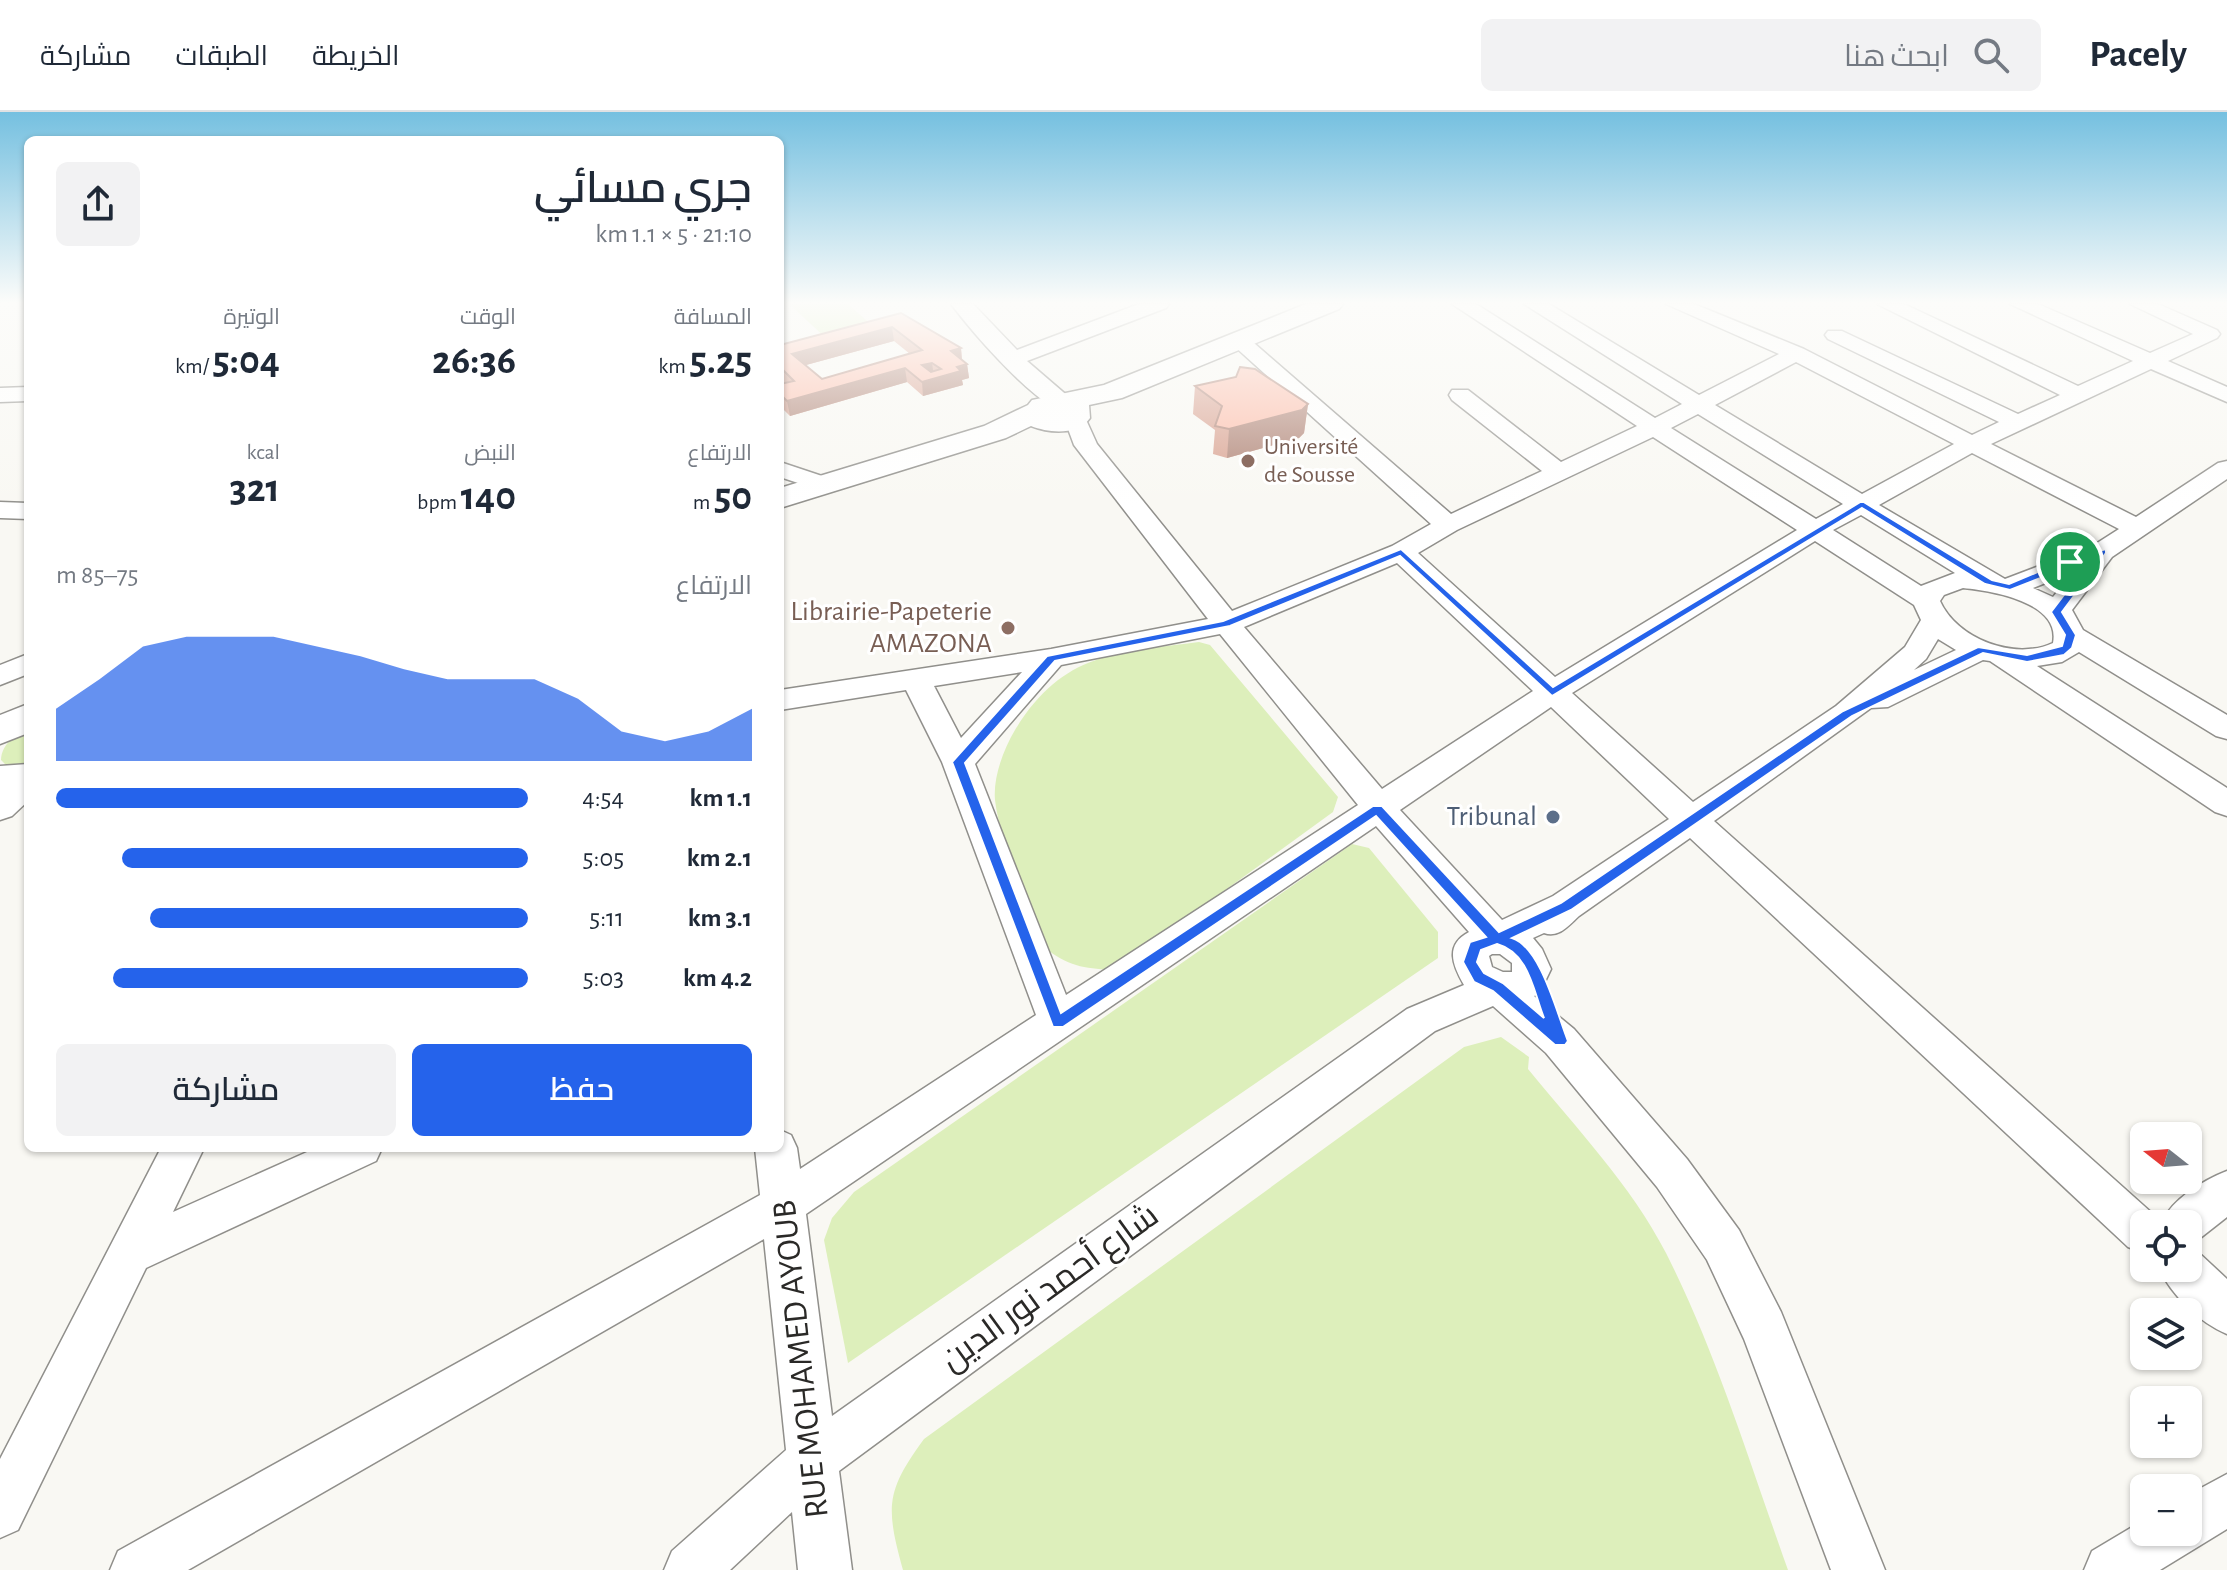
<!DOCTYPE html>
<html lang="ar">
<head>
<meta charset="utf-8">
<style>
  :root { --surface:#fff; --page:#f2f2f3; --text:#1f2937; --muted:#747a83; --line:#e0e1e3; --accent:#2563eb }
  body { margin:0; font-family:"Alegreya Sans",Cairo,sans-serif; background:var(--page); color:var(--text); direction:rtl; height:100vh; display:flex; flex-direction:column; font-size:30px; white-space:nowrap }
  * { box-sizing:border-box; margin:0 }
  p { font-size:26px; color:var(--muted) }
  .icon { flex:none; width:44px; height:44px; fill:none; stroke:currentColor; stroke-width:2; stroke-linecap:round; stroke-linejoin:round }
  .map { position:relative; flex:1; overflow:hidden; direction:ltr }
  .details { position:absolute; left:24px; top:24px; width:760px; height:1016px; display:flex; flex-direction:column; background:var(--surface); border-radius:12px; box-shadow:0 2px 6px #0004; direction:rtl }
  .details>* { flex:none }
  .needle { width:52px; rotate:287deg }
  .fabs { position:absolute; left:2130px; top:1010px; display:grid; gap:16px }
  .fabs a { display:grid; place-items:center; width:72px; height:72px; border-radius:12px; background:var(--surface); box-shadow:0 2px 6px #0004; font-size:40px }
  .pin { position:absolute; display:grid; place-items:center; width:68px; height:68px; color:#fff; margin:-34px; border:4px solid #fff; border-radius:50%; box-shadow:0 2px 8px #0007 }
  .round { display:grid; place-items:center; flex:none; width:84px; height:84px; border-radius:12px; background:var(--page) }
  .summary { display:flex; align-items:center; justify-content:space-between; height:136px; padding:0 32px }
  h1 { font-size:44px; font-weight:600; line-height:60px }
  .stats { display:grid; grid-template-columns:repeat(3,1fr); gap:12px; height:136px; padding:8px 32px }
  .stats div { display:grid; align-content:center }
  .stats b { font-size:40px; font-weight:600 }
  .stats small { font-size:22px; font-weight:400 }
  .stats p { font-size:22px }
  .chart { height:224px; padding:16px 32px }
  .chart p { display:flex; justify-content:space-between }
  .chart svg { width:100%; height:144px; margin-top:8px; fill:var(--accent); opacity:.7 }
  .action { display:flex; gap:16px; margin-top:auto; padding:16px 32px }
  .action a { flex:1; height:92px; border-radius:12px; background:var(--accent); color:#fff; font-size:32px; font-weight:600; line-height:92px; text-align:center }
  .action a+a { background:var(--page); color:var(--text) }
  ul { padding:0 32px; list-style:none; font-size:26px }
  li { display:grid; grid-template-columns:128px 96px 1fr; align-items:center; height:60px }
  li i { height:20px; border-radius:10px; background:var(--accent) }
  header { display:flex; align-items:center; gap:48px; box-sizing:border-box; height:112px; padding:0 40px; background:var(--surface); border-bottom:2px solid var(--line) }
  header strong { font-size:38px }
  nav { display:flex; gap:44px; margin-inline-start:auto; font-size:28px }
  .search { width:560px; height:72px; background:var(--page); display:flex; align-items:center; gap:20px; box-sizing:border-box; padding:0 28px; border-radius:12px; color:var(--muted); font-size:30px }
  .map>svg:first-child { display:block }
  .green { fill:#ddefbb }
  .lines { fill:none; stroke-linecap:round; stroke-linejoin:round }
  .minor-casing { stroke:#908f8b; stroke-width:3 }
  .major-casing { stroke:#908f8b; stroke-width:3 }
  .minor { fill:#fff; fill-rule:evenodd }
  .major { fill:#fff; fill-rule:evenodd }
  .wall { fill:#d9a291; fill-rule:evenodd }
  .shaded-wall { fill:#b08476 }
  .building { fill:#fcbca9; stroke:#b08476; stroke-width:2; fill-rule:evenodd }
  .route { fill:#2563eb; stroke:#fff; stroke-width:2; fill-rule:evenodd }
  .education-dot { fill:#8d6e63; stroke:#fff; stroke-width:3 }
  .service-dot { fill:#5c6f8a; stroke:#fff; stroke-width:3 }
  .labels { text-anchor:middle; dominant-baseline:central; stroke-width:6; stroke-linejoin:round; paint-order:stroke }
  .far-education-label { font-size:24px; fill:#785e54; stroke:#fff; text-anchor:start }
  .education-label { font-size:28px; fill:#785e54; stroke:#fff; text-anchor:end }
  .service-label { font-size:28px; fill:#4e5e75; stroke:#fff; text-anchor:end }
  .near-street-label { font-size:34px; fill:#2a2927; stroke:#fff }
</style>
</head>
<body>
<header>
<strong>Pacely</strong>
<div class="search"><svg class="icon" aria-label="search" viewBox="0 0 24 24"><circle cx="10" cy="10" r="6"/><path d="M15 15l6 6"/></svg>ابحث هنا</div>
<nav><a>الخريطة</a><a>الطبقات</a><a>مشاركة</a></nav>
</header>
<div class="map">
<svg width="2227" height="1458" viewBox="0 0 2227 1458">
  <rect width="100%" height="100%" fill="#f9f8f3"/>
  <!-- green -->
  <g class="green">
    <polygon points="789,192 848,192 874,215 827,227"/>
    <path d="M1199,530L1210,533L1338,685L1333,700L1115,858C1089,857 1070,855 1049,839C1032,796 1000,733 995,688C993,666 1003,638 1015,618C1063,540 1115,541 1199,530Z"/>
    <path d="M28,616V656L6,653L1,648C2,631 15,624 28,616Z"/>
    <polygon points="1352,732 1369,736 1438,820 1438,846 848,1251 824,1128 832,1106 854,1080"/>
    <path d="M1501,925L1529,945L1528,957C1576,1016 1631,1073 1666,1141C1717,1242 1750,1352 1788,1458H903C886,1396 885,1380 924,1327L1464,935Z"/>
  </g>
  <g class="lines">
    <defs>
      <g id="minor">
        <path d="M951,192H973L1017,238L1139,192H1169L1166,196L1027,249L1070,286L1073,291L1070,296C1063,297 1058,298 1052,294C1022,277 973,221 951,192Z"/>
        <path d="M1452,192H1476L1655,306L1682,292L1524,192H1549L1699,283L1779,242L1666,192H1694L1804,237L1972,323L1999,310L1828,227L1825,223L1828,219H1842L2018,302L2060,283L1877,192H1904L2078,274L2133,249L2010,192H2038L2150,241L2193,222L2130,192H2158L2217,218L2220,222L2217,226L2168,249L2227,275V290L2151,257L1991,332L2136,405L2218,351L2227,349V367L2112,445L2072,498L2083,518L2227,603V627L2216,624L2079,540L2062,550L2037,554L2227,676V704L2215,700L1990,549L1983,548L1888,595L1871,596L1714,709L2162,1110C2172,1087 2204,1068 2227,1059V1105L2199,1127L2188,1131V1112H2144V1141L2128,1135L1690,726L1579,804C1568,814 1559,826 1544,821L1533,826L1542,837L1551,857L1539,882L1534,884L1574,917L1687,1047L1739,1118L1781,1200L1885,1458H1831L1744,1227L1707,1148L1657,1075L1546,941L1493,894L1435,919L839,1359L852,1458H798L792,1400L730,1458H664L672,1439L786,1338L764,1127L188,1458H110L118,1439L760,1083L755,1036H780V1018L791,1023L797,1036L800,1057L1036,903L942,650L906,578L780,598V578L1051,537L1208,507L1074,333L1064,306L1067,301H1083L1097,332L1232,499L1392,434L1431,412L1233,233L1230,229L1233,225H1247L1451,402L1542,359L1452,288L1449,283L1452,278H1468L1561,350L1637,314ZM1796,250L1954,332L1862,382L1715,293ZM1698,302L1843,392L1816,407L1671,316ZM1653,325L1797,418L1555,565L1418,441L1457,418ZM1972,341L2119,417L2094,433L2005,467L1879,393ZM1861,403L1955,461L1921,474L1833,418ZM1815,429L1914,493L1921,508L1905,535L1836,594L1693,690L1572,581ZM1397,451L1533,579L1382,677L1244,515ZM2073,460L2053,485L2033,476ZM1963,476C1992,479 2061,490 2053,531C2015,549 1957,527 1940,489L1944,483ZM1220,522L1358,693L1066,883L975,652L1061,553ZM1938,527L1956,538L1914,558L1926,547ZM1022,560L961,626L934,574ZM1551,595L1669,707L1553,784L1502,808L1400,698ZM1376,714L1469,820C1444,833 1453,854 1464,873L1407,897L832,1304L806,1102ZM1492,842H1500L1512,851V860H1503L1492,855L1489,844Z"/>
        <polygon points="28,275 28,289 0,290 0,276"/>
        <polygon points="780,350 831,367 834,372 831,377 822,379 780,365"/>
        <polygon points="0,390 28,391 28,407 0,406"/>
        <polygon points="28,542 28,562 0,573 0,553"/>
        <polygon points="28,659 28,689 12,704 0,708 0,677 17,662"/>
        <polygon points="161,1036 204,1036 173,1100 316,1036 382,1036 376,1049 146,1156 18,1418 0,1426 0,1347"/>
        <path d="M2188,1136L2198,1140L2227,1167V1222C2200,1211 2171,1183 2159,1156H2188Z"/>
        <polygon points="2227,1362 2227,1417 2160,1458 2084,1458 2092,1439 2144,1408 2144,1420 2188,1420 2188,1383"/>
      </g>
      <g id="major">
        <path d="M1306,192H1343L1339,197L1122,286L1089,293L1090,306C1077,324 1049,321 1031,314L1006,326L780,396V376L984,314L1028,293L1032,288L1104,273Z"/>
        <polygon points="28,592 28,621 0,632 0,603"/>
        <polygon points="28,652 28,682 0,684 0,654"/>
      </g>
    </defs>
    <!-- minor casing -->
    <use href="#minor" class="minor-casing"/>
    <!-- major casing -->
    <use href="#major" class="major-casing"/>
    <!-- minor -->
    <use href="#minor" class="minor"/>
    <!-- major -->
    <use href="#major" class="major"/>
  </g>
  <!-- wall -->
  <g class="wall">
    <path d="M901,201L961,236L962,248L967,252L969,266L962,268L963,273L923,284L907,270L790,304L780,294V272L784,271L782,269L780,270V233ZM894,229L910,242L822,267L806,253Z"/>
    <polygon points="1195,274 1308,292 1304,321 1299,326 1227,346 1213,342 1215,318 1193,302"/>
  </g>
  <!-- shaded-wall -->
  <g class="shaded-wall">
    <polygon points="892,215 894,229 795,256 792,242"/>
    <polygon points="961,236 962,250 951,239"/>
    <polygon points="932,251 934,265 922,253"/>
    <polygon points="967,252 969,266 962,268 963,273 923,284 922,270"/>
    <polygon points="905,256 907,270 790,304 787,289"/>
    <polygon points="1308,292 1304,321 1299,326 1227,346 1229,317"/>
  </g>
  <!-- building -->
  <g class="building">
    <path d="M901,201L961,236L951,239L967,252L957,255L961,259L922,270L905,256L787,289L780,282V272L794,269L780,255V233ZM892,215L922,238L822,267L792,242ZM932,251L941,257L931,260L922,253Z"/>
    <polygon points="1240,255 1255,257 1308,292 1302,298 1229,317 1215,314 1222,294 1195,274 1236,265"/>
  </g>
  <!-- sky -->
  <linearGradient id="sky" x2="0" y2="1"><stop stop-color="#75c0e0"/><stop offset="0.48" stop-color="#fcfcfa"/><stop offset="1" stop-color="#fcfcfa" stop-opacity="0"/></linearGradient>
  <rect width="2227" height="397" fill="url(#sky)"/>
  <!-- route -->
  <path class="route" d="M1862,389L1992,468L2009,472L2066,448L2106,437V441L2062,500L2076,523L2072,536L2064,543L2027,550L1983,541L1852,604L1571,798L1512,826C1541,835 1557,902 1568,929L1565,933H1555L1493,879L1474,870L1463,850L1470,830L1486,825L1376,704L1063,915H1053L952,650L1047,544L1223,509L1401,437L1553,575ZM1862,396L1985,472L2010,478L2092,446L2051,500L2065,523L2062,534L2027,543L1978,535L1843,599L1561,791L1499,820L1382,694H1373L1061,901L965,651L1055,549L1230,514L1400,444L1552,584ZM1497,832C1529,841 1533,878 1544,906L1503,871L1484,861L1477,850L1481,838Z"/>
  <!-- markers -->
  <g class="education-dot">
    <circle cx="1248" cy="349" r="8"/>
    <circle cx="1008" cy="516" r="8"/>
  </g>
  <circle class="service-dot" cx="1553" cy="705" r="8"/>
  <g class="labels">
    <!-- far-education labels -->
    <g class="far-education-label">
      <text x="1264" y="335">Université<tspan x="1264" dy="28">de Sousse</tspan></text>
    </g>
    <!-- education labels -->
    <g class="education-label">
      <text x="992" y="500">Librairie-Papeterie<tspan x="992" dy="32">AMAZONA</tspan></text>
    </g>
    <!-- service labels -->
    <g class="service-label">
      <text x="1537" y="705">Tribunal</text>
    </g>
    <!-- near-street labels -->
    <g class="near-street-label">
      <text transform="translate(1050 1176) rotate(-36)">شارع أحمد نور الدين</text>
      <text transform="translate(801 1247) rotate(-96)">RUE MOHAMED AYOUB</text>
    </g>
  </g>
</svg>
<div class="fabs">
<a><svg class="needle" viewBox="-14 -14 28 28"><path d="M0-13l5 13h-10z" fill="#e53935"/><path d="M0 13l5-13h-10z" fill="#747a83"/></svg></a>
<a><svg class="icon" aria-label="locate" viewBox="0 0 24 24"><circle cx="12" cy="12" r="6"/><path d="M12 2v4M12 18v4M2 12h4M18 12h4"/></svg></a>
<a><svg class="icon" aria-label="layers" viewBox="0 0 24 24"><path d="M12 4l9 5-9 5-9-5zM3 14l9 5 9-5"/></svg></a>
<a>+</a>
<a>−</a>
</div>
<div class="pin" style="left:2070px;top:450px;background:#1e9e55"><svg class="icon" aria-label="arrive" viewBox="0 0 24 24"><path d="M6 21V4h12l-3 4 3 4H6"/></svg></div>
<section class="details">
<div class="summary"><div><h1>جري مسائي</h1><p>21:10 · 5 × 1.1 km</p></div><a class="round"><svg class="icon" aria-label="share" viewBox="0 0 24 24"><path d="M12 15V3M7 8l5-5 5 5M5 13v7h14v-7"/></svg></a></div>
<div class="stats">
<div><p>المسافة</p><b>5.25<small> km</small></b></div>
<div><p>الوقت</p><b>26:36</b></div>
<div><p>الوتيرة</p><b>5:04<small> /km</small></b></div>
</div>
<div class="stats">
<div><p>الارتفاع</p><b>50<small> m</small></b></div>
<div><p>النبض</p><b>140<small> bpm</small></b></div>
<div><p>kcal</p><b>321</b></div>
</div>
<div class="chart"><p><span>الارتفاع</span>75–85 m</p>
<svg viewBox="0 0 160 44" preserveAspectRatio="none"><path d="M0 44V28L10 19L20 9L30 6L40 6L50 6L60 9L70 12L80 16L90 19L100 19L110 19L120 25L130 35L140 38L150 35L160 28V44z"/></svg>
</div>
<ul>
<li><b>1.1 km</b>4:54<i style="width:100%"></i></li>
<li><b>2.1 km</b>5:05<i style="width:86%"></i></li>
<li><b>3.1 km</b>5:11<i style="width:80%"></i></li>
<li><b>4.2 km</b>5:03<i style="width:88%"></i></li>
</ul>
<div class="action"><a>حفظ</a><a>مشاركة</a></div>
</section>
</div>
</body>
</html>
